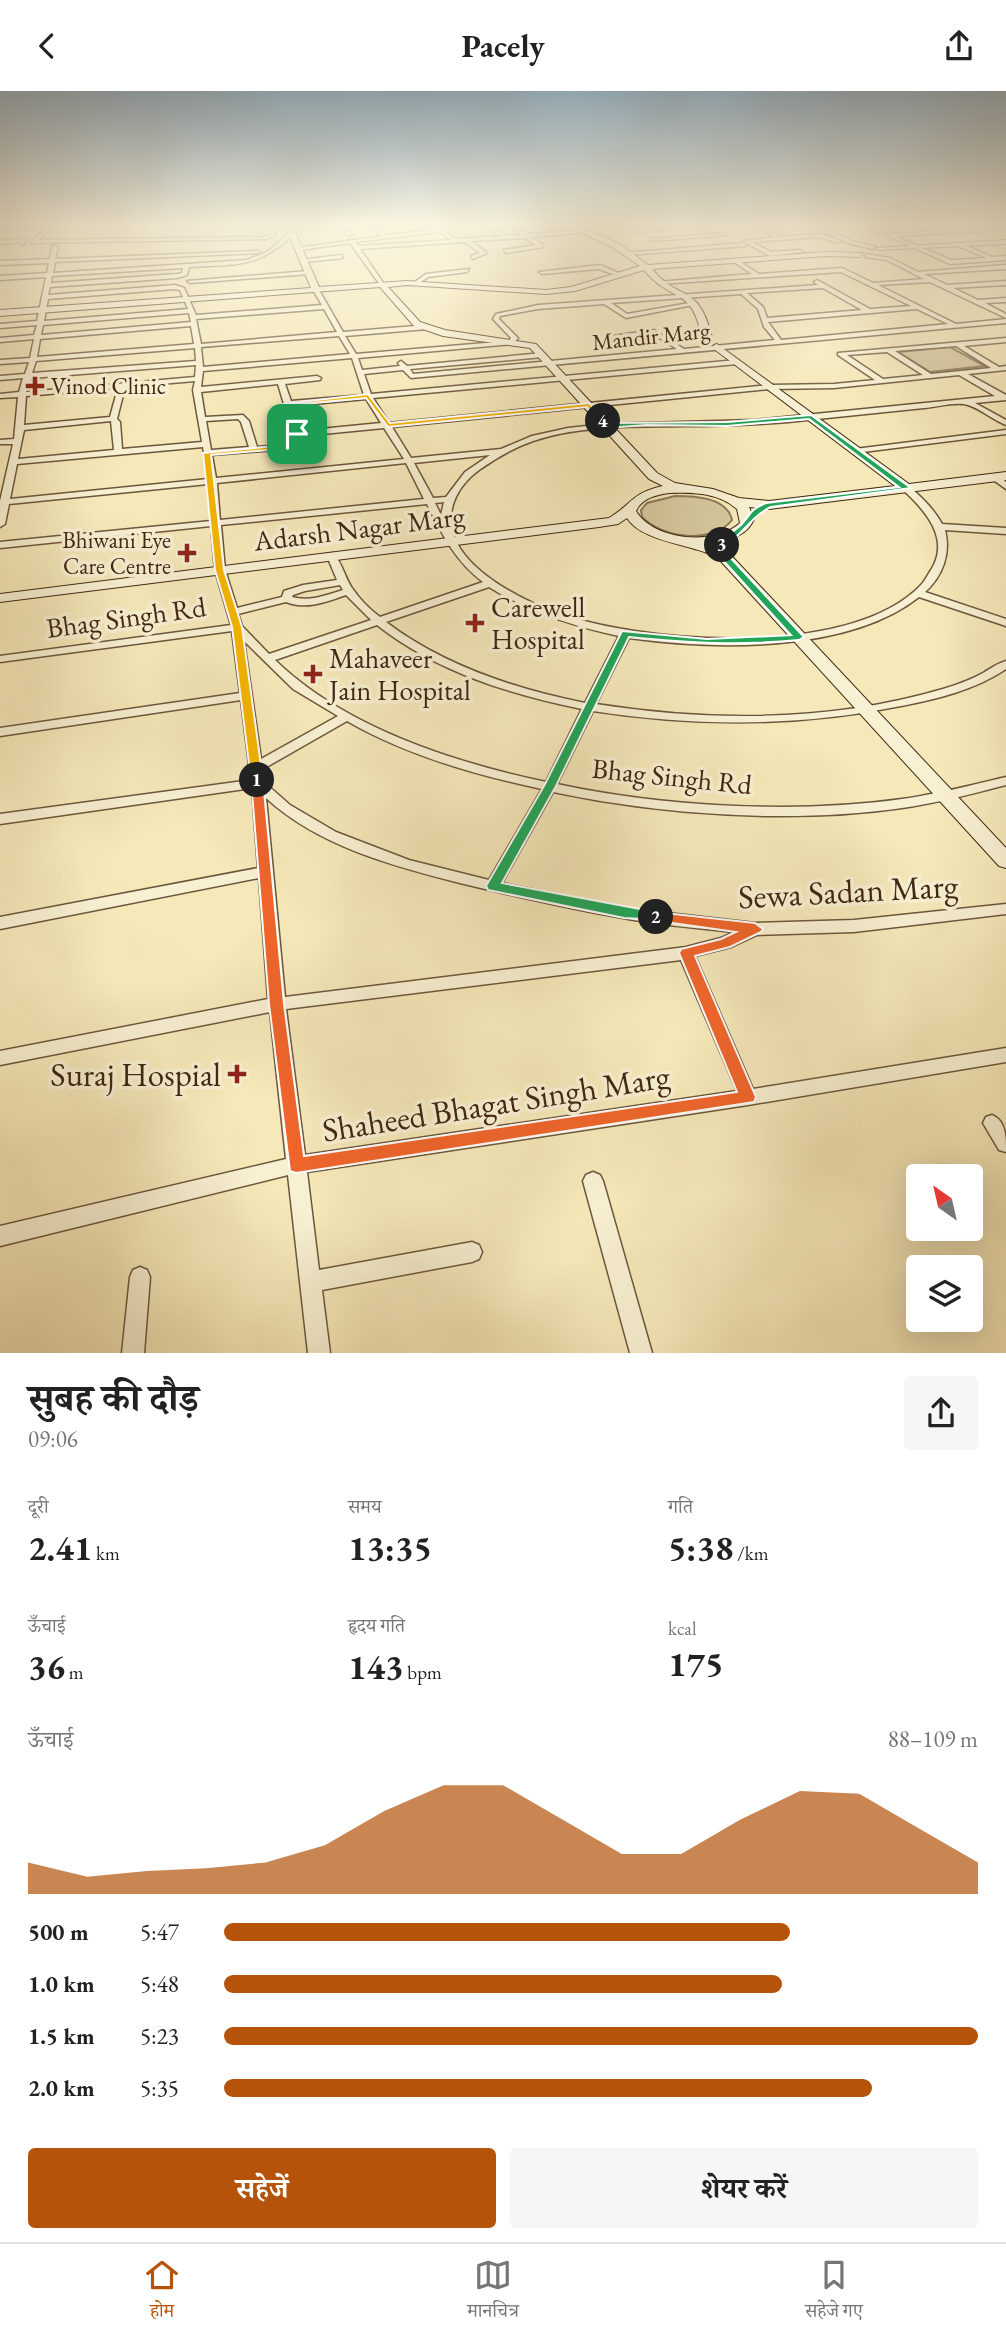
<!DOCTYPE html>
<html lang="hi">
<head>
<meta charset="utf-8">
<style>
  :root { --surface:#fff; --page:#f6f6f6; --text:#222; --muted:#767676; --line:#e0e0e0; --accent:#b45309 }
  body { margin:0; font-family:"EB Garamond","Noto Serif Devanagari",serif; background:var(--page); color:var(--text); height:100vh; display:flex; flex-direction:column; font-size:26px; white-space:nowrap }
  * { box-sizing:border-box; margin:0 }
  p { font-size:23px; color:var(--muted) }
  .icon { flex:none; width:38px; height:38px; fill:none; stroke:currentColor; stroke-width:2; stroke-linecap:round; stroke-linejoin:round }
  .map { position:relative; height:1262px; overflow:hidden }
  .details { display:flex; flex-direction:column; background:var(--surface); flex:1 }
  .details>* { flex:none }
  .needle { width:46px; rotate:326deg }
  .buttons { position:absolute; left:906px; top:1073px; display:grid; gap:14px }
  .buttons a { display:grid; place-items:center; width:77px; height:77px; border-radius:7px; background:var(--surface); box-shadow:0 7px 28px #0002; font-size:35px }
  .pin { position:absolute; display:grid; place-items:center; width:60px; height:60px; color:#fff; margin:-30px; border-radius:14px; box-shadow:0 4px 10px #0006 }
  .km { position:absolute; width:35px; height:35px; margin:-18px; border-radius:50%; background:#222; color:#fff; font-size:19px; line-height:35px; text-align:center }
  .round { display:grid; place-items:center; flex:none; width:74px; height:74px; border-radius:7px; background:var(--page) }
  .headline { display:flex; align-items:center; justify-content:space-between; height:119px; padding:0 28px }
  h1 { font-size:38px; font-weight:700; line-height:52px }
  .figures { display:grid; grid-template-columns:repeat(3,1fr); gap:10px; height:119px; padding:7px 28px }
  .figures div { display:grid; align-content:center }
  .figures b { font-size:35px; font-weight:700 }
  .figures small { font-size:19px; font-weight:400 }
  .figures p { font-size:19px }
  .chart { height:196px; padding:14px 28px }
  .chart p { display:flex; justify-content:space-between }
  .chart svg { width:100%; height:126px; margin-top:7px; fill:var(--accent); opacity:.7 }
  .cta { display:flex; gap:14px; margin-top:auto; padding:14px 28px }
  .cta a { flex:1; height:80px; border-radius:7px; background:var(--accent); color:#fff; font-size:28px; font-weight:700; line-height:80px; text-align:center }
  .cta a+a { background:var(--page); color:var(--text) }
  ul { padding:0 28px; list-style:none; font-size:23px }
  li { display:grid; grid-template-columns:112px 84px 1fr; align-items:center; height:52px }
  li i { height:18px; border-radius:9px; background:var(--accent) }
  header { display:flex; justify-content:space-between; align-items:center; height:91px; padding:0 28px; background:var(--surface); font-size:32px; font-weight:700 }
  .dock { display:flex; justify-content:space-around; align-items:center; height:98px; border-top:2px solid var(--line); background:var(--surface); font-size:19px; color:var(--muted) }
  .dock a { display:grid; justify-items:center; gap:4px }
  .dock .on { color:var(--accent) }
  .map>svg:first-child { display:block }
  .green { fill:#d6c79d; stroke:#8b7758; stroke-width:2 }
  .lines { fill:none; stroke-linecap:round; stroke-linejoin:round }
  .street-casing { stroke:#6d573c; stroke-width:3 }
  .secondary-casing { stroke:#402712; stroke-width:2 }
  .street { fill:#f8f0d2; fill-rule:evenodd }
  .secondary { fill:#f8f0d2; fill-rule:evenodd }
  .split-1 { fill:#f5b400; stroke:#fff; stroke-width:2 }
  .split-2 { fill:#f0652b; stroke:#fff; stroke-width:2 }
  .split-3 { fill:#22a559; stroke:#fff; stroke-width:2 }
  .split-4 { fill:#22a559; stroke:#fff; stroke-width:2 }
  .split-5 { fill:#f5b400; stroke:#fff; stroke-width:2 }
  .poi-dot { fill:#8f2418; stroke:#f8f0d2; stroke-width:2.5 }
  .labels { text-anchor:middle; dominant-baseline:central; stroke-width:7; stroke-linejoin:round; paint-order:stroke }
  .far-street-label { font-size:23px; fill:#402712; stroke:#f8f0d2 }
  .far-poi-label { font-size:23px; fill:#402712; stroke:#f8f0d2; text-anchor:start }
  .street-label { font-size:28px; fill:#402712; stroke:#f8f0d2 }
  .poi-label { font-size:28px; fill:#402712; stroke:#f8f0d2; text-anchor:start }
  .near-street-label { font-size:33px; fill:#402712; stroke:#f8f0d2 }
  .near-poi-label { font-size:33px; fill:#402712; stroke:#f8f0d2; text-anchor:end }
</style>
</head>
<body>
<header><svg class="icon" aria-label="back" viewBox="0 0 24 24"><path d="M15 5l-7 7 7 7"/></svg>Pacely<svg class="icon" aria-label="share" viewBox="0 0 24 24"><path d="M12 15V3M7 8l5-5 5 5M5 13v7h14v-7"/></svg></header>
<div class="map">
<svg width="1006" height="1262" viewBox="0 0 1006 1262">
  <rect width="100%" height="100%" fill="#f5e8b9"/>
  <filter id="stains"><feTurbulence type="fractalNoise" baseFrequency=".00286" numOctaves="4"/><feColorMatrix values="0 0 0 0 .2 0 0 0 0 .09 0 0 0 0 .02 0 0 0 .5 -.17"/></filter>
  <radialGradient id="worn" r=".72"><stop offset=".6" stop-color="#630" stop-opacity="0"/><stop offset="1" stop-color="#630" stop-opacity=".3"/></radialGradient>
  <!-- green -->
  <g class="green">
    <polygon points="950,256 985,275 930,281 898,261"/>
    <path d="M675,405C694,405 727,406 732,429C712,454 662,447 642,426L641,419L647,412Z"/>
  </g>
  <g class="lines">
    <defs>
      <g id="street">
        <polygon points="49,134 54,134 38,149 265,146 271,143 273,134 277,134 275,145 266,148 31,152"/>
        <polygon points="336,134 341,134 353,144 349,145"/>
        <path d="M368,134H373L387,144L440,138L457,148L501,145L486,136C503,131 514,134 528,143L584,140L586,141L532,146L543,154V156L506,162L504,159L536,154L526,147L471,150L487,162L473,168L471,165L480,162L465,151L360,158L384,193L381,195L350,152L300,159L297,157L382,145ZM510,136L522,144L508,145L493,137ZM439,141L451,149L358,155L355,151Z"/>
        <polygon points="621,134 626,134 637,139 703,134 643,141 645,143 643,144"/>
        <polygon points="753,134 758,134 778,144 778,146 820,143 841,150 838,152 820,146 752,151 771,161 800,159 803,161 770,165 743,150 775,146"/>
        <polygon points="811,134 816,134 852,150 876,156 873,158 848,152"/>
        <polygon points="864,134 869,134 889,143 1006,137 1006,139 894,145 951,169 987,167 958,155 960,152 992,166 1006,165 1006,169 950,173"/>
        <polygon points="0,136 38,137 40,138 0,138"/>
        <path d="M290,142L294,143C257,178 237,173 189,176L187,184L177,187L50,196L48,204L175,194L184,197L196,224L322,214L313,199L316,197L319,199L343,241L427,234L430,236L427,238L345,245L356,263L509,250L511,247L493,228L496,223L538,214L818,194L814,191L817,189L870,218L911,215L841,181L660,193L657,191L752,183L734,171L736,168L759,183L842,177L873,192L924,188L887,169L865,166L867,163L890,167L918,181L1006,174V178L924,183L947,194L1006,190V194L953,197L978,209L1006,207V211L985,212L1006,223V227L930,191L878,194L956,233L1006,228V232L411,287L403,279L364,283L371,303L737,269L740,271L737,273L373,307L389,332L770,294L834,293L875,289L838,264V262L1006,247V251L964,255L999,276L1006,275V279L968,283L1006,304V309L975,312L1006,329V334C993,329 981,318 968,314C956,310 937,316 924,317C879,322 833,326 788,331C752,334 717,335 682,335C633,336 580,334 533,350C513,357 496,367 479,379C460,393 447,414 452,438C460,477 515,505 549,519C637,553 850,569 921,494C925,490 928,483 931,479C951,448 925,419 903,399V395H909C922,407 934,418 942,433L1006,437V443L945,439C951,462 943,485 925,501L1006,528V535L919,506C848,562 715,559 629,547L596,613C711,631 831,631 943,598C956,594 970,589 983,582C990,578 998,572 1006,570V578C975,599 937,608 901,615C798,636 697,636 593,620L557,693C664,716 794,723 902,708C937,703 972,694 1006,686V694C972,703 937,712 902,717C792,733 662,724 553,701L502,792L624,817L755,832L854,829L1006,813V823L854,841L757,844L731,856L695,865L753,998L1006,957V971L748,1014L307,1081L319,1179L472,1151L479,1154L482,1161L479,1168L472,1171L322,1199L330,1262H308L288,1084L0,1155V1135L286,1068L270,921L0,974V960L268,908L259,787L0,838V826L258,777L252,697L0,733V723L251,689L241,609L0,645V637L240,602L232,540L0,571V565L231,534L215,479L211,435L0,457V451L211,430L208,393L9,413L5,433L0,436V410L13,353H0V349L14,348L18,306L0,307V303L19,301L23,287L0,289V285L25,283L29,271L0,273V269L30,267L34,248L0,251V247L34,244L37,234L0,237V233L37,230L46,186L0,189V185L47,182L49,172L0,174V170L50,168L52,156L55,154L58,156L55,168L258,160L261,162L55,171L53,182L247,169L267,161ZM183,177L182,182L177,183L51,192L52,185ZM823,197L862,219L767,227L763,216L747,202ZM175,198L180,199L188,218L44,230L48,208ZM741,203L758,218L764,236L775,249L684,258L654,239L606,246L609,248L653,243L677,258L413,283L410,278L543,266L546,264L543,262L407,275L401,270L398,272L400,275L362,279L358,267L513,253L518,247L499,228L500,225L538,218L604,213L626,227L698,213L695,211L627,223L611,212ZM324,218L337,241L201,253L196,228ZM917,218L948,233L781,249L768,231ZM189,222L191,231L41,244L43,234ZM191,235L194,253L37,266L40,248ZM339,245L350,263L203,276L201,256ZM956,255L991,277L931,283L895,260ZM195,257L196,270L32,282L36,270ZM887,261L923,284L883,288L847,264ZM352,267L364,304L291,310L285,293L320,289L321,287L317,285L201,296L203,280ZM196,274L195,286L26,301L31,287ZM959,284L995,305L755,329L605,333L568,337L532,345L501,358L411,367L392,336L770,298L834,297ZM195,290L193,299L202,351L122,358L120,331L117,328L125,296ZM278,293L296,353L257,356L249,330L243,324L205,326L201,301ZM118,297L110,326L24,334L26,305ZM366,308L381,332L300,340L292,315ZM238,328L241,331L249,356L211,359L206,330ZM111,330L114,359L18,368L24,339ZM384,337L404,368L216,387L212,364L301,357L305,355L302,345ZM203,356L208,388L10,408L17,373ZM490,364L465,381L446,406L433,407L414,372ZM406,372L424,408L220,429L217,392ZM444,411L441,424L435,412ZM427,413C442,443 455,470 483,491L380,526C369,518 359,507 352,497C345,487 341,468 332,462L327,465L337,489L303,494L284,500L282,506L237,517L225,479L221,434ZM340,494L343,499C326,504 310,511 292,506L293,504L305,500ZM489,496C529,521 573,535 619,545L585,612C515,598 444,575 386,531ZM346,504L371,529L269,563L242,535L238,523L286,511C306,519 326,511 346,504ZM377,534C437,581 509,603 582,618L546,691C452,671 344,636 275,569ZM244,550L293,598L338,625L261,668ZM347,630C406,664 475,684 542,698L489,789L409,769L336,741L290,714L264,691L263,678ZM266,707C318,755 393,775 460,792C514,805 568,818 623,827C659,834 697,837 734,841L721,847L686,856L285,906ZM681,869L737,1000L305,1064L286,918Z"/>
        <polygon points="724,142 726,144 653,150 650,148"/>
        <polygon points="27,148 23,154 21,151 0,153 0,149"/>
        <polygon points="744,152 746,155 627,164 624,162"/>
        <polygon points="341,164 343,167 304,171 301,169"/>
        <polygon points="600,174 623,184 618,185 599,178 542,183 539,181"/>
        <polygon points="469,178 467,181 428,186 418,193 415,191 426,183"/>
        <polygon points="308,180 310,183 190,192 187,190"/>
        <polygon points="1006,339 1006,343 855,362 851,360 855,358"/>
        <polygon points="992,384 998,384 1006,391 1006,398 992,388"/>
        <path d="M992,1024C1006,1030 1006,1046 1006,1061L999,1059L983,1032L986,1026Z"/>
        <polygon points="593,1081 600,1084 603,1090 652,1262 630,1262 583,1090 586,1084"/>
        <polygon points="140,1176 147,1179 150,1186 144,1262 122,1262 130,1186 133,1179"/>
      </g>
      <g id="secondary">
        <path d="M291,134H298L294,139L319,196L407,190L546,199L571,196L640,175L612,156L565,134H573L618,152L648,174L826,161L863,162L860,166L826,165L652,178C680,212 699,191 712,247L707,250L702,247C692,194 672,213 644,179L575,200L546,203L407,194L388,196L420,231L445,239L536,253L657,382L675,392L713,398L739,407L769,410L895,395L714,258V254L717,253L909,393L1006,381V389L769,418L749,416L754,428C747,445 728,450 711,452L727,460L1006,757V777L999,775L717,466C691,453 642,451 627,427L618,433L599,436L0,511V503L609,427C634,412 631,402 663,395L649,388L530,257L443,245L414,235L380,196L0,225V219L311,197L287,139ZM669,402C693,401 719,402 737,418L740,432C715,455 654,450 636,420C642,407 656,404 669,402Z"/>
        <polygon points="1006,149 1006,153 879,159 875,157"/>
      </g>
    </defs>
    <!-- street casing -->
    <use href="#street" class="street-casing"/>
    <!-- secondary casing -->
    <use href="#secondary" class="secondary-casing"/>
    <!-- street -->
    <use href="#street" class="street"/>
    <!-- secondary -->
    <use href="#secondary" class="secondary"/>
  </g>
  <!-- sky -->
  <linearGradient id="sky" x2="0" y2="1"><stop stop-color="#94aebe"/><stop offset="0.43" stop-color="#faf5e0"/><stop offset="1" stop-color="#faf5e0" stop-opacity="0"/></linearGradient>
  <rect width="1006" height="310" fill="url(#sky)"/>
  <!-- split-1 -->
  <polygon class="split-1" points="297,341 300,343 303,356 211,364 224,479 242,536 263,689 257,693 251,689 232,536 215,479 203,362 296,353 293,343"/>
  <!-- split-2 -->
  <polygon class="split-2" points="257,685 263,689 284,913 304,1065 737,1001 679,862 681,858 721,848 736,841 651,829 649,826 656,821 755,832 763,838 761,841 730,856 695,865 756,1006 754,1011 296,1082 290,1080 269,913 251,689"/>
  <!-- split-3 -->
  <path class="split-3" d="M719,452H725L727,463L804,546L799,549C738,555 690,552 629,546L556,695L502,792L656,821L663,826L661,829L624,827L488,799L486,795L544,695L622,540L707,548L791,544L719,465Z"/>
  <!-- split-4 -->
  <path class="split-4" d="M811,324L911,397L771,416C751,425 741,446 722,457L718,454L719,452C726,445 734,440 741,434C753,421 748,420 766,412L899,396L809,328L727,335L646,334L607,337L600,330L603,328L609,332L727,331Z"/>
  <!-- split-5 -->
  <polygon class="split-5" points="368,303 390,332 589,312 607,330 601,332 587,316 388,336 366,307 291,314 300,343 297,345 293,343 283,313"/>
  <!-- markers -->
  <g class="poi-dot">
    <path d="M31.5 284.5h7v7h7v7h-7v7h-7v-7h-7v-7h7z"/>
    <path d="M183.5 451.5h7v7h7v7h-7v7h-7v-7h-7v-7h7z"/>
    <path d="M471.5 521.5h7v7h7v7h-7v7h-7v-7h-7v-7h7z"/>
    <path d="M309.5 572.5h7v7h7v7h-7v7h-7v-7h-7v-7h7z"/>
    <path d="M233.5 972.5h7v7h7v7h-7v7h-7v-7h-7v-7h7z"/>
  </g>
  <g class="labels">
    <!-- far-street labels -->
    <g class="far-street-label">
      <text transform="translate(651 245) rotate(-6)">Mandir Marg</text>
    </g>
    <!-- far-poi labels -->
    <g class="far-poi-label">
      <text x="51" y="295">Vinod Clinic</text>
      <text x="171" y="449" text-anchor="end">Bhiwani Eye<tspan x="171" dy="26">Care Centre</tspan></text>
    </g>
    <!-- street labels -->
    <g class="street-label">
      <text transform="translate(359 437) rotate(-7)">Adarsh Nagar Marg</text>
      <text transform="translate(126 526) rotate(-8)">Bhag Singh Rd</text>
      <text transform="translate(672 685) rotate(6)">Bhag Singh Rd</text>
    </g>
    <!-- poi labels -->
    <g class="poi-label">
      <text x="491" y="516">Carewell<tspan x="491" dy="32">Hospital</tspan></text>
      <text x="329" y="567">Mahaveer<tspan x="329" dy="32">Jain Hospital</tspan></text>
    </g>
    <!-- near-street labels -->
    <g class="near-street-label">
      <text transform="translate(848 800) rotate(-3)">Sewa Sadan Marg</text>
      <text transform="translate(496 1012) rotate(-9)">Shaheed Bhagat Singh Marg</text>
    </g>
    <!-- near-poi labels -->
    <g class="near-poi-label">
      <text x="221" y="983">Suraj Hospial</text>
    </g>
  </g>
  <rect width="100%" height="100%" filter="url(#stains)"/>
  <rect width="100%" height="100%" fill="url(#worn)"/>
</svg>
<div class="buttons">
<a><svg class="needle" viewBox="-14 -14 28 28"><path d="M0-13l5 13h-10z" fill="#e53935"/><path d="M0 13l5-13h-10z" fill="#767676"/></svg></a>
<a><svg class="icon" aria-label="layers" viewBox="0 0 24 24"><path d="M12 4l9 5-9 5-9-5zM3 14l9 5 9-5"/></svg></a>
</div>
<div class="pin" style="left:297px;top:343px;background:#1e9e55"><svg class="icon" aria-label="arrive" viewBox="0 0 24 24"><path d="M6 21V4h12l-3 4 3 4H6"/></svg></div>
<b class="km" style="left:257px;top:689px">1</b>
<b class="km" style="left:656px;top:826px">2</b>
<b class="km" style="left:722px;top:454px">3</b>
<b class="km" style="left:603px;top:330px">4</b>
</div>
<section class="details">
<div class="headline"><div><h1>सुबह की दौड़</h1><p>09:06</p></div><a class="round"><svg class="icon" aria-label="share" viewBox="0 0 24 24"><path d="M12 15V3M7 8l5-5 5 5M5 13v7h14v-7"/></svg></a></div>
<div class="figures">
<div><p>दूरी</p><b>2.41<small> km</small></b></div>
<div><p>समय</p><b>13:35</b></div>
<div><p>गति</p><b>5:38<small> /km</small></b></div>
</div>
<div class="figures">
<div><p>ऊँचाई</p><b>36<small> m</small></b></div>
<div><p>हृदय गति</p><b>143<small> bpm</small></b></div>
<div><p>kcal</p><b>175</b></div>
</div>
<div class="chart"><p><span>ऊँचाई</span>88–109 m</p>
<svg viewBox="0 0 160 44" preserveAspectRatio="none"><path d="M0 44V33L10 38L20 36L30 35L40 33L50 27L60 15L70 6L80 6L90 18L100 30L110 30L120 18L130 8L140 9L150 21L160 33V44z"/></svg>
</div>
<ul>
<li><b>500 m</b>5:47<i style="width:75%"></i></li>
<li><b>1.0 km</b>5:48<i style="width:74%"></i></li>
<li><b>1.5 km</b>5:23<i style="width:100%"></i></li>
<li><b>2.0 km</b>5:35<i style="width:86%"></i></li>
</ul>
<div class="cta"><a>सहेजें</a><a>शेयर करें</a></div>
</section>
<nav class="dock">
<a class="on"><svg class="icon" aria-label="home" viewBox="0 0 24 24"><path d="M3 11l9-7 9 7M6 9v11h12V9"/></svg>होम</a>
<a><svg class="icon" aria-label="map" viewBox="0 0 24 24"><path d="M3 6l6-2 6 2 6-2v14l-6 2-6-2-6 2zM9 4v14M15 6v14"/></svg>मानचित्र</a>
<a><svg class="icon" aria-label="saved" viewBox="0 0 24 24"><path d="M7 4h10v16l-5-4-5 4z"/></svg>सहेजे गए</a>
</nav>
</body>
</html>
